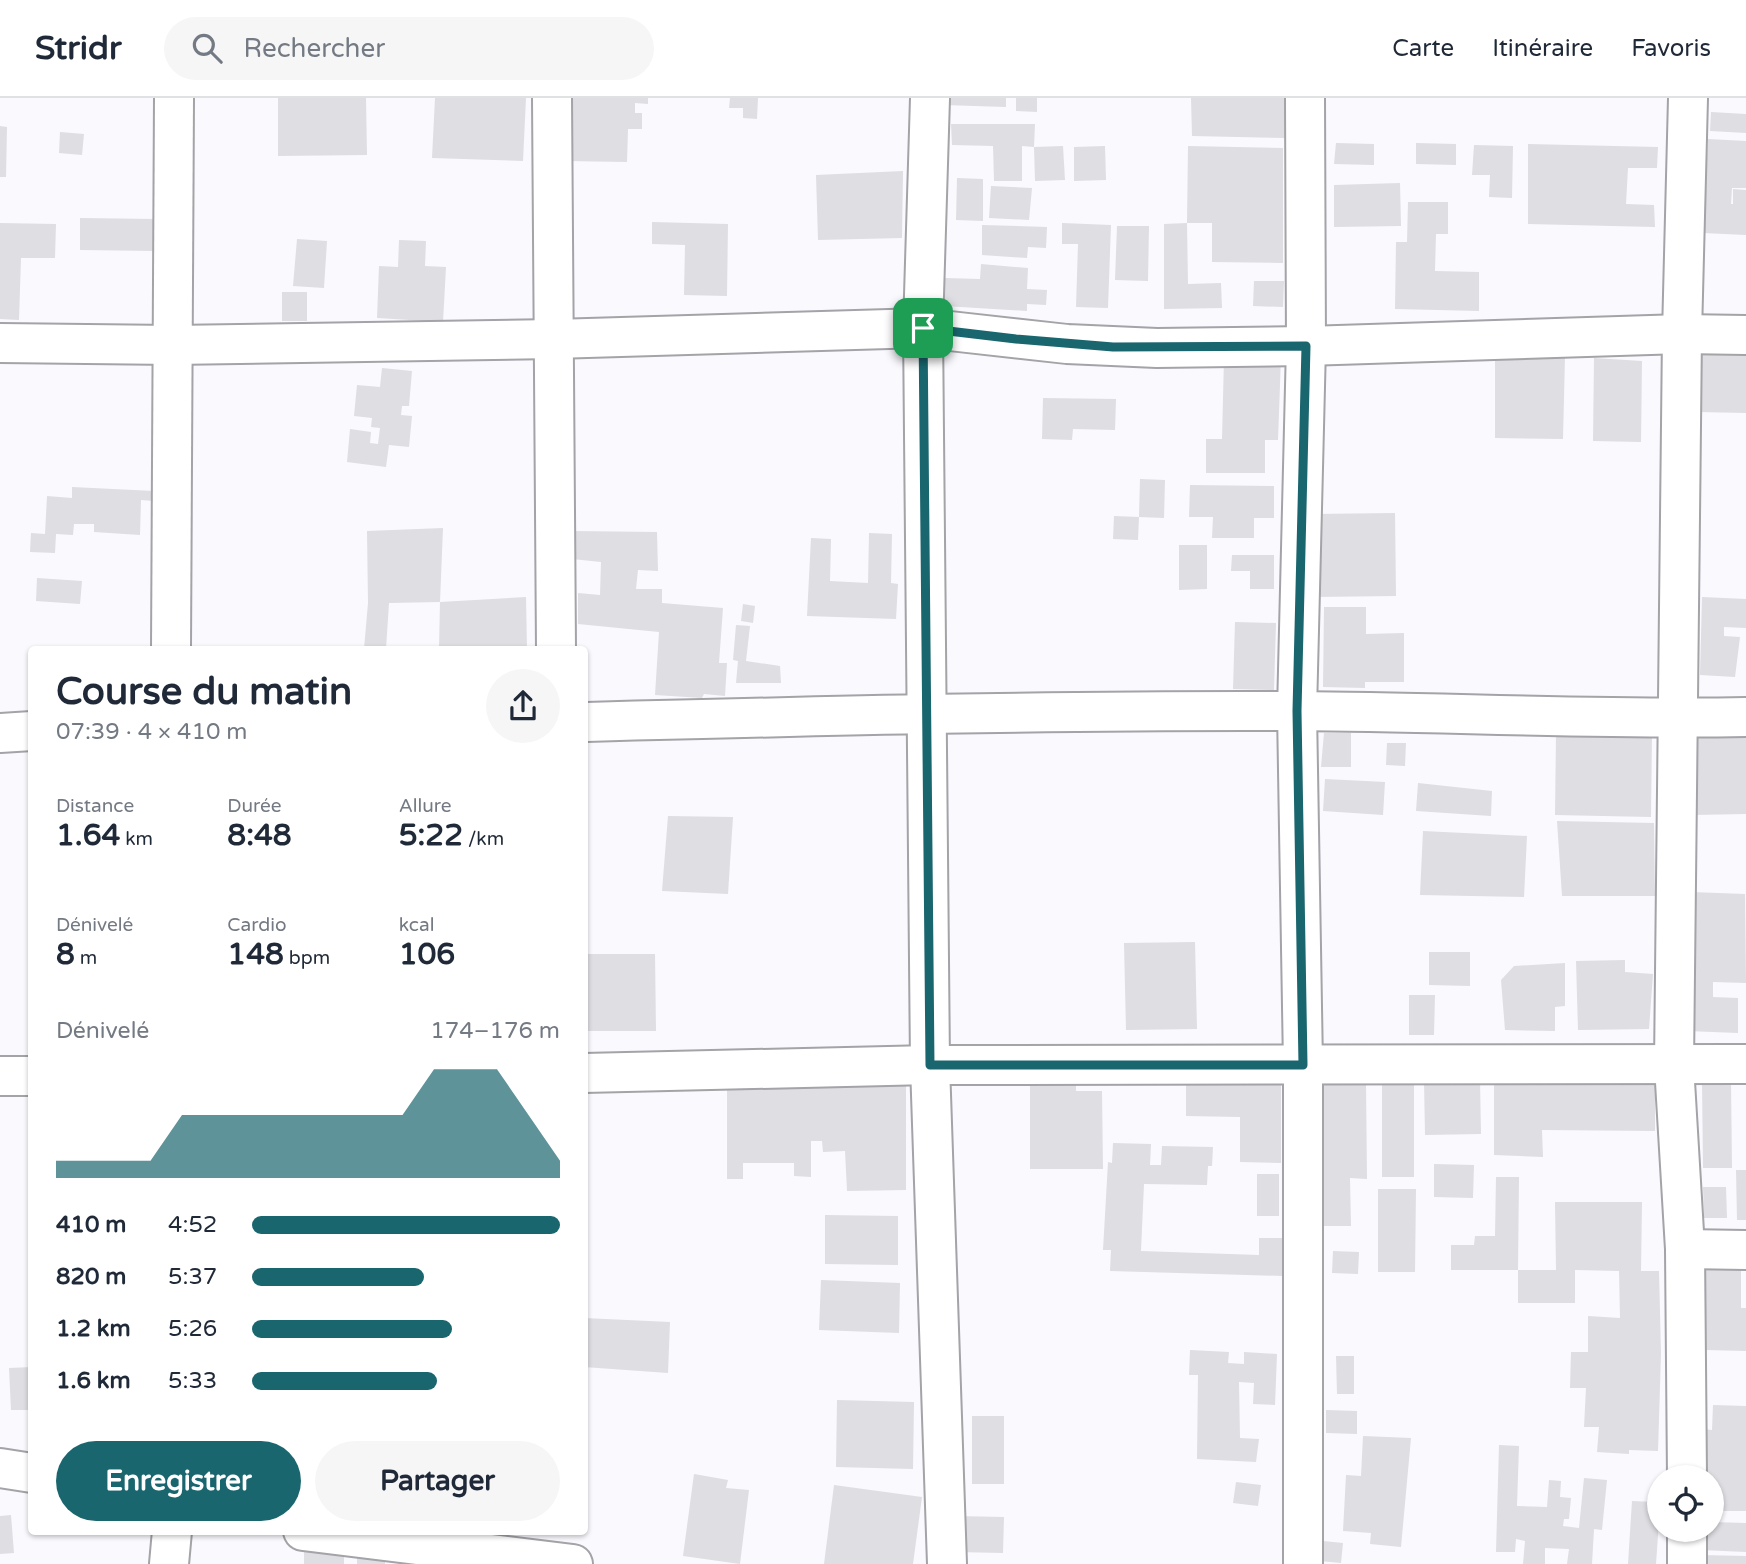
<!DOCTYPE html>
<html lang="fr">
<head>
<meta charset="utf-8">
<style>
  :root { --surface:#fff; --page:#f6f6f7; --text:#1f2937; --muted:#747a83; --line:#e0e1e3; --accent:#1a666f }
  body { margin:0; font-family:"Varela Round",sans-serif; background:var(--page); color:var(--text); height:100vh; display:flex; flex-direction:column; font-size:26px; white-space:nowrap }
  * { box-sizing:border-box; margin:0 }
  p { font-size:23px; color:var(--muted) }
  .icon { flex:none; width:38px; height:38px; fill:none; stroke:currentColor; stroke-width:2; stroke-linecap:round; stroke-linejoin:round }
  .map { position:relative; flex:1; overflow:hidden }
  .panel { position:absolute; left:28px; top:548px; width:560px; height:889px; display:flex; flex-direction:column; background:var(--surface); border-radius:7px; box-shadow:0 2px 5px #0004 }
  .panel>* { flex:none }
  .controls { position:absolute; left:1647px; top:1367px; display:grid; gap:14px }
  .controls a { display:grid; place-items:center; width:77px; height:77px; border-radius:50%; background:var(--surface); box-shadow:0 2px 5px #0004; font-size:35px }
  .pin { position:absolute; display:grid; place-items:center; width:60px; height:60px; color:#fff; margin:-30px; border-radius:14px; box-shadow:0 4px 10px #0006 }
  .round { display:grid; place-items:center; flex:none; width:74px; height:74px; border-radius:37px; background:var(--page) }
  .summary { display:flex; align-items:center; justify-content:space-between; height:119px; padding:0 28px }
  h1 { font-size:38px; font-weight:700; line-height:52px }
  .stats { display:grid; grid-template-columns:repeat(3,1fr); gap:10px; height:119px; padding:7px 28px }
  .stats div { display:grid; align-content:center }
  .stats b { font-size:30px; font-weight:700 }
  .stats small { font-size:19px; font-weight:400 }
  .stats p { font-size:19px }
  .chart { height:196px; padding:14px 28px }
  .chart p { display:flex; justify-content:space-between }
  .chart svg { width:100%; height:126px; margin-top:7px; fill:var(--accent); opacity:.7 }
  .cta { display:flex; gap:14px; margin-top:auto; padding:14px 28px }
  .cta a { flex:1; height:80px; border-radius:42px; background:var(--accent); color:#fff; font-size:28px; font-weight:700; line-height:80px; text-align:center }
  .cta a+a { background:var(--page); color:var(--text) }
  ul { padding:0 28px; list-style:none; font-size:23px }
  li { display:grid; grid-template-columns:112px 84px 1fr; align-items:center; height:52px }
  li i { height:18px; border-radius:9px; background:var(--accent) }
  header { display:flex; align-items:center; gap:42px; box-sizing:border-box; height:98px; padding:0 35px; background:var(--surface); border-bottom:2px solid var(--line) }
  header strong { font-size:33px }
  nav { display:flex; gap:38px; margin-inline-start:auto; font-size:24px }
  .search { width:490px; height:63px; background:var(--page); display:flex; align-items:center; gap:18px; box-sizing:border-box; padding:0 24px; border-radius:38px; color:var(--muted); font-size:26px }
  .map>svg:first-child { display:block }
  .building { fill:#dedee3 }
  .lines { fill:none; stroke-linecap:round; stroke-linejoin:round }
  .street-casing { stroke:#a3a3a8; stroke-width:42 }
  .street { stroke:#fff; stroke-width:38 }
  .route-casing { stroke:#fff; stroke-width:14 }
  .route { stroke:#1a666f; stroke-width:9 }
</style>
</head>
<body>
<header>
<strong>Stridr</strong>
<div class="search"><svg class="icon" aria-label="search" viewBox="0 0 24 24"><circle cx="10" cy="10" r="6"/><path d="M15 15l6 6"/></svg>Rechercher</div>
<nav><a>Carte</a><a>Itinéraire</a><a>Favoris</a></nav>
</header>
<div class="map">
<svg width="1746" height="1466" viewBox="0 0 1746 1466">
  <rect width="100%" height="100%" fill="#f9f9fe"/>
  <!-- building -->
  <g class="building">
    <polygon points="278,0 366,0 367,57 278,58"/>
    <polygon points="435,0 526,0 523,63 432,60"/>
    <polygon points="566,0 648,0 648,6 635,5 635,15 642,15 642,31 628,31 627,64 565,63"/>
    <polygon points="730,0 758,0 757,21 743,20 743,10 729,10"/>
    <polygon points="944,0 1006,0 1006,9 943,7"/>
    <polygon points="1016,0 1037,0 1037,14 1016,13"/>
    <polygon points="1191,0 1284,0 1287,40 1192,38"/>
    <polygon points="1711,14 1746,16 1746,35 1710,33"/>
    <polygon points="951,26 1035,26 1034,49 1022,48 1022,83 994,83 993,48 952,47"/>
    <polygon points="0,28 7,29 6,79 0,79"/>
    <polygon points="60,34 84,36 82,57 59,55"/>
    <polygon points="1708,41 1746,43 1746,90 1732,90 1731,106 1733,106 1733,91 1746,92 1746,137 1703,135"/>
    <polygon points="1336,45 1374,46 1374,67 1334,66"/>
    <polygon points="1416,45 1456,46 1456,67 1416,66"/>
    <polygon points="1528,46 1658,49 1657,70 1628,70 1626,106 1654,107 1655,129 1528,126"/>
    <polygon points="1474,47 1513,48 1512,100 1489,99 1490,77 1472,77"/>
    <polygon points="1063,48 1065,82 1035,83 1034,49"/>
    <polygon points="1105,48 1106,82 1074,83 1074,49"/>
    <polygon points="1188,48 1283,50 1283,165 1212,164 1212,125 1187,125 1188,186 1221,185 1222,210 1164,211 1164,126 1187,125"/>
    <polygon points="903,73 902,140 818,142 816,77"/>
    <polygon points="957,80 983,81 983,123 956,122"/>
    <polygon points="1400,85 1401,128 1334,129 1334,87"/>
    <polygon points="991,88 1032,90 1029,122 989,120"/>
    <polygon points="1408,104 1448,104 1448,136 1436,136 1435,173 1479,174 1479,213 1395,211 1396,144 1407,144"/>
    <polygon points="80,120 155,121 155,153 80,152"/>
    <polygon points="652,124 728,126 727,198 684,197 685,147 652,146"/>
    <polygon points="0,125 56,126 55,160 21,160 19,222 0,221"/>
    <polygon points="1062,125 1111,127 1108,210 1076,209 1078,146 1062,146"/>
    <polygon points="982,127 1047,129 1046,150 1028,149 1027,160 982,157"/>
    <polygon points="1117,128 1149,128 1148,183 1115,182"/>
    <polygon points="297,141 327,143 324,190 293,188"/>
    <polygon points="399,142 426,143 425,168 446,169 443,224 377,220 379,168 398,169"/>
    <polygon points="981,166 1028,170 1027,191 1047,192 1046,207 1027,206 1027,213 944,208 945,180 980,181"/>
    <polygon points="1254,183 1284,183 1283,209 1253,208"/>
    <rect x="282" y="194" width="25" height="29"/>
    <polygon points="1700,254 1746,255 1746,315 1698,314"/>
    <polygon points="1495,258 1565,258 1563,341 1495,340"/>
    <polygon points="1281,259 1278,342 1265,342 1265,375 1206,375 1206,341 1222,341 1224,260"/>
    <polygon points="1594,260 1642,263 1641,344 1593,343"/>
    <polygon points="382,270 412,273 409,308 402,308 401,317 412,318 409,349 389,347 386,369 347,364 350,331 371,334 370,345 378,346 380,330 371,329 372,320 354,318 357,287 380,289"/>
    <polygon points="1043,300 1116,301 1115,332 1073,331 1072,342 1042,341"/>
    <polygon points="1140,381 1165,382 1164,420 1139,419"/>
    <polygon points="1190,387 1274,388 1274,420 1254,420 1254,440 1212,440 1213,419 1189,419"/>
    <polygon points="72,389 154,393 154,403 141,402 140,437 94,434 94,426 74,426 73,437 56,436 55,455 30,454 31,435 45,436 47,398 72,400"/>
    <polygon points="1395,415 1396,498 1314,499 1313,416"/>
    <polygon points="1114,418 1139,419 1138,442 1113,441"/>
    <polygon points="443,430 440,504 389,505 386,551 364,551 368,505 367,433"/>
    <polygon points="572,433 657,434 658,473 638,472 636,491 662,491 662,505 723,510 719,565 727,565 725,598 704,596 702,600 655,597 659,534 578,526 578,495 600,497 601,464 572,461"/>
    <polygon points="869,435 892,436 891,485 898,486 896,521 807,518 811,440 831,441 830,483 868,485"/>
    <polygon points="1179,447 1207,447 1207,491 1179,492"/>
    <polygon points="1232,457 1274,457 1274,491 1250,491 1250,473 1231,473"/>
    <polygon points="37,480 82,483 80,506 36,503"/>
    <polygon points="526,499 527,551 439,551 440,504"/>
    <polygon points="1702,499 1746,501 1746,530 1724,529 1724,538 1740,539 1735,579 1700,577"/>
    <polygon points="743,506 755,508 753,525 741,523"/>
    <polygon points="1324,509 1366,509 1366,536 1404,535 1404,584 1365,584 1365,590 1323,589"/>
    <polygon points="1235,524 1276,525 1274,592 1233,591"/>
    <polygon points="736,527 750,528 746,563 780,568 781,585 736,585 738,563 733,562"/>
    <polygon points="1692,631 1746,632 1746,716 1693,717"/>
    <polygon points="1324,635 1351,635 1351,669 1321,669"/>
    <polygon points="1556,636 1652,637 1651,719 1555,717"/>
    <polygon points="1387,645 1406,645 1405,668 1386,667"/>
    <polygon points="1325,681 1385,684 1383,717 1323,713"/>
    <polygon points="1418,685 1492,693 1491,718 1416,713"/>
    <polygon points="668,718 733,719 728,796 662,793"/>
    <polygon points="1557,723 1654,725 1655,798 1562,798"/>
    <polygon points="1423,733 1527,738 1524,799 1420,797"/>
    <polygon points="1691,794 1745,796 1746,885 1713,884 1713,899 1738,900 1738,935 1687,933"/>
    <polygon points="1195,844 1197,931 1126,932 1124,845"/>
    <polygon points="1429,854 1470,854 1470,888 1429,887"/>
    <polygon points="584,856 655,856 656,933 584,933"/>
    <polygon points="1625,862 1625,874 1653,876 1649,931 1578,932 1576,863"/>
    <polygon points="1565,865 1565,908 1555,909 1555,933 1505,932 1501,882 1514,868"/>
    <polygon points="1409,897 1435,897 1434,937 1409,937"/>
    <polygon points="906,976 906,1092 847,1093 845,1053 823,1054 822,1043 811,1043 811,1079 794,1078 794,1065 743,1065 743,1081 727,1081 727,983"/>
    <polygon points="1030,980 1076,981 1076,993 1102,993 1103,1071 1030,1071"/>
    <polygon points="1655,980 1655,1033 1542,1032 1543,1059 1494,1057 1494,983"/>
    <polygon points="1480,982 1481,1036 1425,1037 1424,983"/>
    <polygon points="1702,983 1731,983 1732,1070 1703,1070"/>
    <polygon points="1186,985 1281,985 1281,1065 1240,1064 1240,1019 1186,1018"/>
    <polygon points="1322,985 1366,985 1367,1081 1350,1080 1351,1128 1322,1128"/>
    <rect x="1382" y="987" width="32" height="92"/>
    <polygon points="1113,1045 1151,1046 1150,1067 1161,1067 1162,1048 1213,1049 1212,1068 1208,1068 1207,1087 1144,1086 1141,1153 1259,1157 1259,1140 1282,1140 1283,1178 1110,1173 1111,1152 1103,1152 1108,1064 1112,1065"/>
    <polygon points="1434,1066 1474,1067 1473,1100 1434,1099"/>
    <polygon points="1736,1072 1746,1072 1746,1122 1737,1122"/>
    <rect x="1257" y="1076" width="22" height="42"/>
    <polygon points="1496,1079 1519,1079 1518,1172 1451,1172 1451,1147 1474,1147 1475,1138 1495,1138"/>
    <polygon points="1703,1089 1726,1089 1727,1120 1704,1120"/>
    <polygon points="1378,1091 1416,1091 1415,1174 1378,1174"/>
    <polygon points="1555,1104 1642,1104 1641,1173 1659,1173 1661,1256 1658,1353 1629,1352 1629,1356 1597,1354 1599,1329 1584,1329 1586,1290 1570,1290 1571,1254 1588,1254 1588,1218 1620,1220 1619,1173 1575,1172 1575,1205 1518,1205 1518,1172 1556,1172"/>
    <polygon points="825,1117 898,1118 898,1167 825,1166"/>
    <polygon points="1333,1153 1359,1154 1358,1176 1332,1175"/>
    <polygon points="1701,1168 1741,1168 1741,1210 1746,1210 1746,1253 1705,1252"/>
    <polygon points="821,1182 900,1185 899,1235 819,1232"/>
    <polygon points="584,1220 670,1224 668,1275 584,1269"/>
    <polygon points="1190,1252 1229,1254 1228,1265 1244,1266 1244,1254 1277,1256 1275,1307 1253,1306 1254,1285 1239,1284 1240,1340 1259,1341 1256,1364 1197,1361 1198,1277 1189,1277"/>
    <polygon points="1336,1258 1354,1258 1354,1296 1337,1296"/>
    <polygon points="32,1269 32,1312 11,1312 9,1270"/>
    <polygon points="837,1302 914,1304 913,1371 836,1369"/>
    <polygon points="1713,1307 1746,1308 1746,1413 1712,1413 1712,1379 1702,1379 1702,1331 1712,1332"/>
    <polygon points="1326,1312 1357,1313 1357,1336 1326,1335"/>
    <rect x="972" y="1318" width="32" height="68"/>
    <polygon points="1363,1338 1411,1340 1401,1449 1370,1446 1371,1435 1343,1433 1346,1377 1361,1378"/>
    <polygon points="1499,1347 1519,1348 1517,1408 1547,1409 1549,1382 1561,1383 1560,1399 1571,1400 1569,1421 1564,1421 1563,1428 1579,1430 1584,1380 1607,1382 1602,1432 1594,1431 1592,1466 1567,1466 1569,1451 1545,1450 1545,1466 1523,1466 1525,1443 1516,1441 1515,1454 1496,1454"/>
    <polygon points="694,1376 728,1382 726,1390 749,1392 740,1466 683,1458"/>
    <polygon points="1236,1384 1261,1387 1258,1408 1233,1405"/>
    <polygon points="834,1387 922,1399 913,1466 824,1466"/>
    <polygon points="1632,1403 1655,1404 1654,1423 1659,1423 1656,1466 1628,1466"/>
    <polygon points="11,1417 14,1455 0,1456 0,1418"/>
    <polygon points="956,1418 1004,1419 1003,1455 956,1454"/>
    <polygon points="1712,1424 1746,1425 1746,1454 1701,1452 1702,1432 1712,1432"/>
    <polygon points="1323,1443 1343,1445 1341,1465 1320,1463"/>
    <polygon points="344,1453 344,1466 304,1466 304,1454"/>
    <rect x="357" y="1453" width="28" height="13"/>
    <polygon points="1700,1457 1746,1458 1746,1466 1700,1466"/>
  </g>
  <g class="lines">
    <defs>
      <g id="street">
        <polyline points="552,0 556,551"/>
        <polyline points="930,0 923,230 930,967 947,1466"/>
        <polyline points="0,245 173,247 554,241 923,230 1067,246 1157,250 1306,248 1682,236 1746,237"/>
        <polyline points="171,551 174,0"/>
        <path d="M584,624C822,618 1059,612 1297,613C1446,614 1596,622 1746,619"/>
        <polyline points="0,635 32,633"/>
        <polyline points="584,975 930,967 1746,966"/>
        <polyline points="0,978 32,978"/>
        <polyline points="1685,1151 1746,1152"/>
        <polyline points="0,1370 32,1375"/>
        <polyline points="1687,1379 1685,1151 1674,967 1682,236 1688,0"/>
        <polyline points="1687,1432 1687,1466"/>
        <polyline points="303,1433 573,1466"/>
        <polyline points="169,1466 172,1433"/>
        <polyline points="1303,1466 1303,967 1297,613 1306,248 1305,0"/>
      </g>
    </defs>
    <!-- street casing -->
    <use href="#street" class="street-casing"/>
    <!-- street -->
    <use href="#street" class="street"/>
  </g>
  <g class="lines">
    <defs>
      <polygon id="route" points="923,230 1016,241 1113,249 1306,248 1297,613 1303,967 930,967"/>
    </defs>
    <!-- route casing -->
    <use href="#route" class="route-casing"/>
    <!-- route -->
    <use href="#route" class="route"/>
  </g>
</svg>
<div class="controls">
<a><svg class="icon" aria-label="locate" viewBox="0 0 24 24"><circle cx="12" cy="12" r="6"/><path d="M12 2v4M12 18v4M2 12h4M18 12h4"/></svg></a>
</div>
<div class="pin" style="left:923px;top:230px;background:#1e9e55"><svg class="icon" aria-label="arrive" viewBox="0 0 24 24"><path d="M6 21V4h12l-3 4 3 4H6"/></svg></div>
<section class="panel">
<div class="summary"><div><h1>Course du matin</h1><p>07:39 · 4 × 410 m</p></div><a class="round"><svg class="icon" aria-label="share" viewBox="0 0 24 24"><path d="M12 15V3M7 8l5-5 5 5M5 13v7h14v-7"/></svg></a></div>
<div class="stats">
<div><p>Distance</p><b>1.64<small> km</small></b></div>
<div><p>Durée</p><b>8:48</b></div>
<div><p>Allure</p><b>5:22<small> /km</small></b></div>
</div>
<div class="stats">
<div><p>Dénivelé</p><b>8<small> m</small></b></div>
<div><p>Cardio</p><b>148<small> bpm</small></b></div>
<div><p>kcal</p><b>106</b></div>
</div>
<div class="chart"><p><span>Dénivelé</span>174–176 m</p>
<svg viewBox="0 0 160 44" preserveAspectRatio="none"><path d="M0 44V38L10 38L20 38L30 38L40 22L50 22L60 22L70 22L80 22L90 22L100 22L110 22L120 6L130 6L140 6L150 22L160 38V44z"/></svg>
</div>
<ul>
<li><b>410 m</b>4:52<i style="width:100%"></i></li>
<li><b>820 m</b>5:37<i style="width:56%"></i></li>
<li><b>1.2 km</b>5:26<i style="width:65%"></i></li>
<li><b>1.6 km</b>5:33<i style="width:60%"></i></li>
</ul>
<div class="cta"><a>Enregistrer</a><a>Partager</a></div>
</section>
</div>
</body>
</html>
